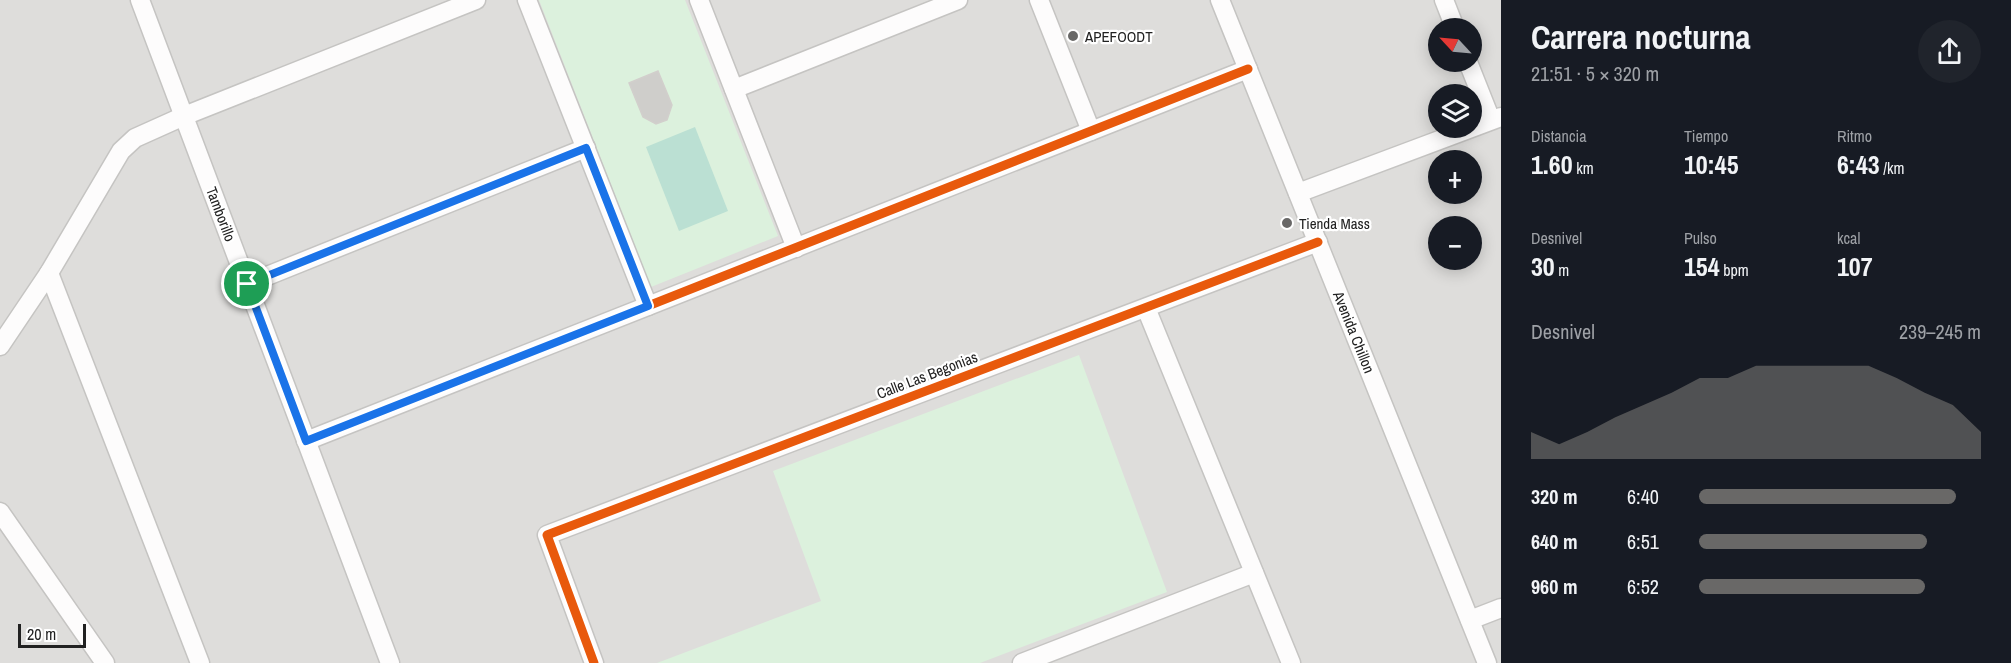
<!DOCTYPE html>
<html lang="es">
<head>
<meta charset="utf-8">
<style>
  :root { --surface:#171b24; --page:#20242c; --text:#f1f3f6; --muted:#9ea1a6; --accent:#696867 }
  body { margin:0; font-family:"Archivo Narrow",sans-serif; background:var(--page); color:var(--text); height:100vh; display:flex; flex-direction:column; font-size:22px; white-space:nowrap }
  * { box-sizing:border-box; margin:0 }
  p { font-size:20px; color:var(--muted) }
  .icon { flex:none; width:33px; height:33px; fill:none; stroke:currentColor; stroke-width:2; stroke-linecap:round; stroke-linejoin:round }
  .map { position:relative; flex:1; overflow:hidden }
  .panel { display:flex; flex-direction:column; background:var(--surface); width:510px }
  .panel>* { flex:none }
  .needle { width:39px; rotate:296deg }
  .fabs { position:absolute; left:1428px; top:18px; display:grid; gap:12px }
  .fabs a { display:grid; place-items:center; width:54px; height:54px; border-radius:50%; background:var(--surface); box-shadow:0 3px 15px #0003; font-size:30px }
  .scale { position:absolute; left:18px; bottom:15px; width:68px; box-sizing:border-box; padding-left:6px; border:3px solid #212121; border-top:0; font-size:16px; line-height:21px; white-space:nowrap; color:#212121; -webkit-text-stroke:4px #fff; paint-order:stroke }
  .pin { position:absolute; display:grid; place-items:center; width:51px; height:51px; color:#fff; margin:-26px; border:3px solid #fff; border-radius:50%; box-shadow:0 2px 6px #0007 }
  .round { display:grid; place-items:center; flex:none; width:63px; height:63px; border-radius:32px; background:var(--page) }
  .overview { display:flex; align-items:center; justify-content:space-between; height:102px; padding:0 30px }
  h1 { font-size:33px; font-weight:700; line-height:45px }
  .figures { display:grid; grid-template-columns:repeat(3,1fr); gap:9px; height:102px; padding:6px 30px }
  .figures div { display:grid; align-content:center }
  .figures b { font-size:26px; font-weight:700 }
  .figures small { font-size:16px; font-weight:400 }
  .figures p { font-size:16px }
  .chart { height:168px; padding:12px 30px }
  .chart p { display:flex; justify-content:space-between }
  .chart svg { width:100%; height:108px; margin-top:6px; fill:var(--accent); opacity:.7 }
  ul { padding:0 30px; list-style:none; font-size:20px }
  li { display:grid; grid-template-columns:96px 72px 1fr; align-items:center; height:45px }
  li i { height:15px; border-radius:8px; background:var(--accent) }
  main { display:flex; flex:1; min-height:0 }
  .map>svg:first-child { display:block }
  .residential { fill:#dedddb; fill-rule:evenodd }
  .park { fill:#dcf1dd }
  .pitch { fill:#bbe0d3 }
  .building { fill:#cfcecb; stroke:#d2cfcc; stroke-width:1.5 }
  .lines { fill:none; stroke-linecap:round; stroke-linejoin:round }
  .minor-casing { stroke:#c5c4c2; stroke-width:21 }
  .minor { stroke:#fdfcfc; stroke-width:18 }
  .cycleway-casing { stroke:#fff; stroke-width:13 }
  .cycleway { stroke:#e8590c; stroke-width:9 }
  .route-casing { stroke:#fff; stroke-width:12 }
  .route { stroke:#1a73e8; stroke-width:8 }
  .poi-dot { fill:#696867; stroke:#fff; stroke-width:2 }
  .labels { text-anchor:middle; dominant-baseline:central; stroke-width:4.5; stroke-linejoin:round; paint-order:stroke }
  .poi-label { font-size:15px; fill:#212121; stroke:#fff; text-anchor:start }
  .street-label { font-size:15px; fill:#212121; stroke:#fff }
</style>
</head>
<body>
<main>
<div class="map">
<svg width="1501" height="663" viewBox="0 0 1501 663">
  <rect width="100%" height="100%" fill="#efedea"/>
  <!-- residential -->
  <path class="residential" d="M0,0H1501V663H0ZM1438,28H1472V62H1438ZM1438,94H1472V128H1438ZM1438,160H1472V194H1438ZM1438,226H1472V260H1438Z"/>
  <!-- park -->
  <g class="park">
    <polygon points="539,0 685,0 778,236 651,287"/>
    <polygon points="1079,355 1167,592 980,663 657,663 821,601 773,471"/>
  </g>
  <!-- pitch -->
  <polygon class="pitch" points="695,127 728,211 679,231 646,147"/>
  <!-- building -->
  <polygon class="building" points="658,71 672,105 667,120 656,124 643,117 629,83"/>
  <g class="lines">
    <defs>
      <g id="minor">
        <polyline points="140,0 390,663"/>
        <polyline points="527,0 648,306"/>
        <polyline points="699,0 796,248"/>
        <polyline points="1039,0 1091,131"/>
        <polyline points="1220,0 1487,663"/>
        <polyline points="1444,0 1455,28"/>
        <polyline points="1468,62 1491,120"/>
        <polyline points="734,89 958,0"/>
        <polyline points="1298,193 1501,117"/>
        <polyline points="49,273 200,663"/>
        <polyline points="247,284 586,148"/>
        <polyline points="1146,308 1291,663"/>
        <polyline points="0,346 49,273 121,151 135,138 184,116 476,0"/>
        <polyline points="306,441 1248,69"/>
        <polyline points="0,512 105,663"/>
        <polyline points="1470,620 1501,608"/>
        <polyline points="594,663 547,535 1318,242"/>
        <polyline points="1022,663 1254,573"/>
      </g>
    </defs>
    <!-- minor casing -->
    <use href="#minor" class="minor-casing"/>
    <!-- minor -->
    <use href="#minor" class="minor"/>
    <defs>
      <g id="cycleway">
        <polyline points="306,441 1248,69"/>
        <polyline points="594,663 547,535 1318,242"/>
      </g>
    </defs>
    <!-- cycleway casing -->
    <use href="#cycleway" class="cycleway-casing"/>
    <!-- cycleway -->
    <use href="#cycleway" class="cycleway"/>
  </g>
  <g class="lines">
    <defs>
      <polygon id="route" points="586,148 648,306 306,441 247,284"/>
    </defs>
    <!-- route casing -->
    <use href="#route" class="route-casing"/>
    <!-- route -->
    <use href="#route" class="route"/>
  </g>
  <!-- markers -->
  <g class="poi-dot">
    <circle cx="1073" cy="36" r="6"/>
    <circle cx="1287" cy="223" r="6"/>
  </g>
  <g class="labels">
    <!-- poi labels -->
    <g class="poi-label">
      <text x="1085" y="36">APEFOODT</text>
      <text x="1299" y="223">Tienda Mass</text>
    </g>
    <!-- street labels -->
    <g class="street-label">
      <text transform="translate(221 214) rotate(69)">Tamborillo</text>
      <text transform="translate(1354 332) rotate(68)">Avenida Chillon</text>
      <text transform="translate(927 375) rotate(-21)">Calle Las Begonias</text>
    </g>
  </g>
</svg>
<div class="fabs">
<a><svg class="needle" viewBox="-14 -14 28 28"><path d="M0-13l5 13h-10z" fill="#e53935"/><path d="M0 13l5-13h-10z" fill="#9ea1a6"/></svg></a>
<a><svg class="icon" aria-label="layers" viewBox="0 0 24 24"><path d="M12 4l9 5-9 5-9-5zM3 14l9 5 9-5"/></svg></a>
<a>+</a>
<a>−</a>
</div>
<div class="scale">20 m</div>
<div class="pin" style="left:247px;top:284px;background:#1e9e55"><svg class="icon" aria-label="arrive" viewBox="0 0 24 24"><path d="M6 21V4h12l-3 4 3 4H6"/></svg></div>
</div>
<section class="panel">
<div class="overview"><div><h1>Carrera nocturna</h1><p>21:51 · 5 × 320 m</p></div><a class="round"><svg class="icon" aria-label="share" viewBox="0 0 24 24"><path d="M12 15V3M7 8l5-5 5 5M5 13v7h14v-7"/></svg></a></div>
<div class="figures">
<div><p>Distancia</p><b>1.60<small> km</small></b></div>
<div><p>Tiempo</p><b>10:45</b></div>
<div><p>Ritmo</p><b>6:43<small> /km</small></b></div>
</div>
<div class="figures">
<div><p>Desnivel</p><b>30<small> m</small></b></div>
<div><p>Pulso</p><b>154<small> bpm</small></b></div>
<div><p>kcal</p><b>107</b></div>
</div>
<div class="chart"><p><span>Desnivel</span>239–245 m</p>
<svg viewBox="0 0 160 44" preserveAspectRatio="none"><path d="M0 44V33L10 38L20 33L30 27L40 22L50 17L60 11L70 11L80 6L90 6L100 6L110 6L120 6L130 11L140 17L150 22L160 33V44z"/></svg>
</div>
<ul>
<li><b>320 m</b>6:40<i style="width:91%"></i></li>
<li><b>640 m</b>6:51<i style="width:81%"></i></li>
<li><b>960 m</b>6:52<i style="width:80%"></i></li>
</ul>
</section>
</main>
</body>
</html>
